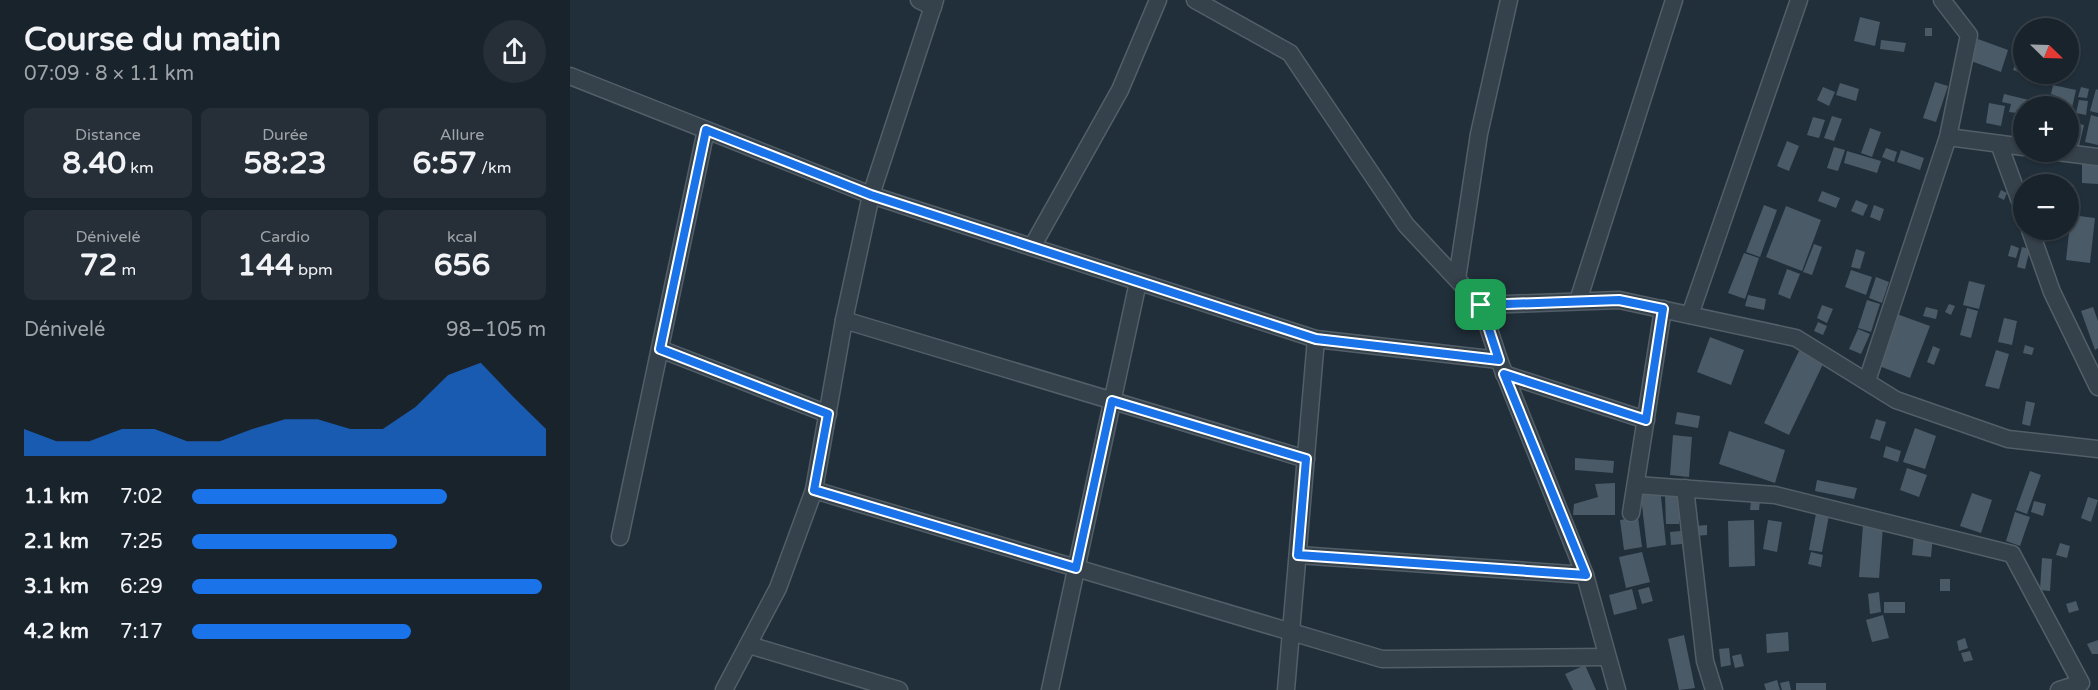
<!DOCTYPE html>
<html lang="fr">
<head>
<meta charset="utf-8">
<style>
  :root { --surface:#19232c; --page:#262f38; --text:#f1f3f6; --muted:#9fa4a9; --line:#374048; --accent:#1a73e8 }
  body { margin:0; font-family:"Varela Round",sans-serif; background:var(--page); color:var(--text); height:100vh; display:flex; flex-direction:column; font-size:22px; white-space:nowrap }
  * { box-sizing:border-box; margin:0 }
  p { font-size:20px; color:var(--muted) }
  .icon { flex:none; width:33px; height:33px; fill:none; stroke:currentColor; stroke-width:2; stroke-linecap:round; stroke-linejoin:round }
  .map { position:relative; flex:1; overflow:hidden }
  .panel { display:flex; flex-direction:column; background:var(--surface); width:570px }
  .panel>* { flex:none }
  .needle { width:39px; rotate:113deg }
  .fabs { position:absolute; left:1443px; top:18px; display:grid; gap:12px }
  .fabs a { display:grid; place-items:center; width:66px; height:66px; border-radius:50%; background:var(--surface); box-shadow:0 2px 4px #0004,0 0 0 2px var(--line); font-size:30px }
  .pin { position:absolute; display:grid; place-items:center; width:51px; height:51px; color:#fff; margin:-26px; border-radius:12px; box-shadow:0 3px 9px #0006 }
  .round { display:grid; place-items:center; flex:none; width:63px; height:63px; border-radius:32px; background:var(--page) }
  .summary { display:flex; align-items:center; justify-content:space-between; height:102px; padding:0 24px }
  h1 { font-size:33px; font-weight:800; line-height:45px }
  .figures { display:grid; grid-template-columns:repeat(3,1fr); gap:9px; height:102px; padding:6px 24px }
  .figures div { display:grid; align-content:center; border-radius:9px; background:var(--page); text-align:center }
  .figures b { font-size:30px; font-weight:800 }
  .figures small { font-size:16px; font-weight:400 }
  .figures p { font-size:16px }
  .chart { height:168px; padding:12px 24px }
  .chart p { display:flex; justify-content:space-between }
  .chart svg { width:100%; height:108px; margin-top:6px; fill:var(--accent); opacity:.7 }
  ul { padding:0 24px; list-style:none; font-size:20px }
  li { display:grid; grid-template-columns:96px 72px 1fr; align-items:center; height:45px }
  li i { height:15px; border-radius:8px; background:var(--accent) }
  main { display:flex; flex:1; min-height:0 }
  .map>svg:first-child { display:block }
  .building { fill:#4a5a67 }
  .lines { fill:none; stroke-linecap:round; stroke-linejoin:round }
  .minor-casing { stroke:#535f68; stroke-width:19 }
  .minor { stroke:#35414b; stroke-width:16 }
  .route-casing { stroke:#fff; stroke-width:12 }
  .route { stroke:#1a73e8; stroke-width:8 }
</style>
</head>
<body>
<main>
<section class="panel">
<div class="summary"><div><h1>Course du matin</h1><p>07:09 · 8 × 1.1 km</p></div><a class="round"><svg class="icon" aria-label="share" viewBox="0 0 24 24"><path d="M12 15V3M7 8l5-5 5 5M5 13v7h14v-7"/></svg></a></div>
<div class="figures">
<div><p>Distance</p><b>8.40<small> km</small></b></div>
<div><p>Durée</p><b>58:23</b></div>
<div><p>Allure</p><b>6:57<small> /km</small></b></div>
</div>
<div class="figures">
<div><p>Dénivelé</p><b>72<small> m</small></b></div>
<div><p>Cardio</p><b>144<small> bpm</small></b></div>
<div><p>kcal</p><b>656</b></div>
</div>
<div class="chart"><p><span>Dénivelé</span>98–105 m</p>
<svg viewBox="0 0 160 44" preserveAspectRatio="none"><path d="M0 44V33L10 38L20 38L30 33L40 33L50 38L60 38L70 33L80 29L90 29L100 33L110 33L120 24L130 11L140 6L150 20L160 33V44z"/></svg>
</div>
<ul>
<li><b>1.1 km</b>7:02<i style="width:72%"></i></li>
<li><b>2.1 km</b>7:25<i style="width:58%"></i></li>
<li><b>3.1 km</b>6:29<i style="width:99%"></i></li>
<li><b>4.2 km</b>7:17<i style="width:62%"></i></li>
</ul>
</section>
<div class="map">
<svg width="1528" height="690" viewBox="0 0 1528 690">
  <rect width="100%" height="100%" fill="#212f3a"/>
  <!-- building -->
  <g class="building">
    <polygon points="1290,17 1310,22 1305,46 1284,41"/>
    <rect x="1355" y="28" width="7" height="8"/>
    <polygon points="1408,39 1438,50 1431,72 1401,61"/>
    <polygon points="1311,40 1336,43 1334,52 1310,49"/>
    <polygon points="1453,46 1454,46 1454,74 1443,70"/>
    <polygon points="1365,82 1378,86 1366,122 1353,118"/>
    <polygon points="1270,83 1289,89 1286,101 1266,95"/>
    <polygon points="1483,85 1506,90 1499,121 1498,106 1484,106 1486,96 1481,94"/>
    <polygon points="1253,87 1265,92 1259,106 1247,100"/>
    <polygon points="1511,87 1519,89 1517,98 1508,97"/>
    <polygon points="1526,89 1528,90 1528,113 1520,111"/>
    <polygon points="1434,94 1467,102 1466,106 1454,106 1454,131 1444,128 1447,113 1439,112 1441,104 1432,102"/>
    <polygon points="1509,100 1518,101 1516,115 1506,113"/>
    <polygon points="1419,103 1435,106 1431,126 1416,123"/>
    <polygon points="1521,115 1528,117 1528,145 1515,142"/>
    <polygon points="1262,116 1272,119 1264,141 1254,138"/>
    <polygon points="1243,117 1255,120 1249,138 1237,135"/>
    <polygon points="1498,121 1514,125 1509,146 1498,144"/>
    <polygon points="1300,128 1311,132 1302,157 1291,153"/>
    <polygon points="1217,141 1229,146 1219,171 1207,166"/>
    <polygon points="1264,147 1275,150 1268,171 1257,168"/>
    <polygon points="1316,148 1327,152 1324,162 1312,157"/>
    <polygon points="1331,150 1354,158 1350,170 1327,162"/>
    <polygon points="1277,151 1311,161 1307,173 1274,163"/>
    <polygon points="1512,163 1528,163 1528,184 1512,183"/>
    <polygon points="1498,184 1504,185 1500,211 1498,211"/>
    <polygon points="1431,190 1437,193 1434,200 1428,197"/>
    <polygon points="1252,191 1270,198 1266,208 1248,201"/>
    <polygon points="1286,200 1298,205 1293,216 1281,211"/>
    <polygon points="1194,205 1207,210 1190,257 1176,252"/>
    <polygon points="1304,205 1314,209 1310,221 1300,217"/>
    <polygon points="1216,206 1251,220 1232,271 1196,257"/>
    <polygon points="1501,215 1525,218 1520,263 1496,260"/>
    <polygon points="1244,244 1252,247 1242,275 1233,272"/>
    <polygon points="1441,245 1449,248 1446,258 1438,256"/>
    <polygon points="1452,247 1460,249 1455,269 1447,267"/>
    <polygon points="1286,249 1295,252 1290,269 1281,267"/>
    <polygon points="1174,253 1189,258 1175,299 1158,293"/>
    <polygon points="1217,269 1230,274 1220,299 1208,294"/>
    <polygon points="1281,270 1302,277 1296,295 1275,287"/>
    <polygon points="1306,277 1319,282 1312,303 1299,298"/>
    <polygon points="1399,281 1415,285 1409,309 1393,305"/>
    <polygon points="1178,295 1196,299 1194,310 1175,306"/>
    <polygon points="1297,300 1310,304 1301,332 1288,328"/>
    <polygon points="1379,304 1385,306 1381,315 1375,312"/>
    <polygon points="1252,305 1263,309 1257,323 1247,318"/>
    <polygon points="1356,307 1368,310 1366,319 1353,316"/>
    <polygon points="1523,307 1528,321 1528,348 1525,350 1511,311"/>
    <polygon points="1397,308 1408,311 1401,338 1390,335"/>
    <polygon points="1324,313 1360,326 1340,378 1304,364"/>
    <polygon points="1434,318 1447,321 1442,345 1428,342"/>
    <polygon points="1248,322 1257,326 1253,335 1244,331"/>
    <polygon points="1288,329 1300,334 1291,354 1279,349"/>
    <polygon points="1140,337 1174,350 1161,385 1127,372"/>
    <polygon points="1455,345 1464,348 1462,355 1453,353"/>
    <polygon points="1363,346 1370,349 1364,365 1357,362"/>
    <polygon points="1426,350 1439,354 1429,389 1415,386"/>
    <polygon points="1229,351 1254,362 1219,435 1194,423"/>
    <polygon points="1456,401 1465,403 1460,426 1452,424"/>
    <polygon points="1107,412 1130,416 1128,428 1105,424"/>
    <polygon points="1306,419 1316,422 1310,441 1300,438"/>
    <polygon points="1345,428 1366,436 1355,469 1333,462"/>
    <polygon points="1159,431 1215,450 1205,483 1149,464"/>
    <polygon points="1103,435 1122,437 1119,477 1100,475"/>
    <polygon points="1316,446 1331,451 1328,462 1313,457"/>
    <polygon points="1005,458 1044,461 1043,473 1005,470"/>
    <polygon points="1337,468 1357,475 1349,497 1330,490"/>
    <polygon points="1460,471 1471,475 1457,514 1446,510"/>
    <polygon points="1247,480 1287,488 1284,499 1245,491"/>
    <polygon points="1045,483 1045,515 1003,515 1004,504 1028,497 1025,484"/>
    <polygon points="1090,487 1096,545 1077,548 1070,489"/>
    <polygon points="1402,493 1422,500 1411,533 1390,526"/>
    <polygon points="1095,495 1109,495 1109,524 1096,524"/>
    <polygon points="1518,497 1528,500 1521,522 1511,518"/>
    <polygon points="1181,500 1190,500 1189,510 1180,510"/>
    <polygon points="1464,501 1476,504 1473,516 1461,512"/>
    <polygon points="1247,508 1260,510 1252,552 1239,550"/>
    <polygon points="1445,512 1460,517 1450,546 1436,541"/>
    <polygon points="1068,517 1072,547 1054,550 1050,520"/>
    <polygon points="1184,520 1185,566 1159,567 1158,521"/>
    <polygon points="1198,520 1212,522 1207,552 1193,549"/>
    <polygon points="1137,525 1137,535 1125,536 1125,526"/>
    <polygon points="1293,525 1313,527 1309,578 1289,577"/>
    <polygon points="1111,531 1112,544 1101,545 1100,532"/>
    <polygon points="1344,534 1363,535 1361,557 1342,555"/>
    <polygon points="1490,543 1500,546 1497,558 1486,555"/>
    <polygon points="1072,552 1080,582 1056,588 1049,557"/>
    <polygon points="1241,552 1253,555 1251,567 1238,564"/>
    <polygon points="1472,558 1482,559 1480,591 1470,590"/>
    <rect x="1370" y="579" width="10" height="12"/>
    <polygon points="1079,587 1083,601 1072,604 1068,590"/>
    <polygon points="1062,589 1067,609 1044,615 1039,595"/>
    <polygon points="1309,592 1311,612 1300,614 1298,594"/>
    <polygon points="1506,601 1509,610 1499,613 1496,604"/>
    <rect x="1314" y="602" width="21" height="11"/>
    <polygon points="1313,615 1319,638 1302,642 1296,620"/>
    <polygon points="1218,632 1219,651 1197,653 1196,634"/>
    <polygon points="1114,635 1125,688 1109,690 1098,639"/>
    <polygon points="1395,638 1398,648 1389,651 1387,641"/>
    <polygon points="1528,640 1528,654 1522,654 1517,644"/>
    <polygon points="1159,648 1161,665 1151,667 1149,649"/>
    <polygon points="1400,651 1403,660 1394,662 1391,653"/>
    <polygon points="1171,654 1174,666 1165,668 1162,656"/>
    <polygon points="1015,665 1026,690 1003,690 995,674"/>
    <polygon points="1207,680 1210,690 1196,690 1194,684"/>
    <polygon points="1219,681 1221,690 1212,690 1210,683"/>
    <rect x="1226" y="683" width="30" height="7"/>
  </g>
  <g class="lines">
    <defs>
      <g id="minor">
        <polyline points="349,0 363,7"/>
        <polyline points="625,0 720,53 836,225 911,305 1049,300 1226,338 1326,400 1438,439 1528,449"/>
        <polyline points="0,76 301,195 746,339 929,360 911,305"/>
        <polyline points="1378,137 1454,147"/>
        <polyline points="1429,144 1454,212"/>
        <polyline points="1488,152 1528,157"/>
        <polyline points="1460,230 1482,292 1528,387"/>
        <polyline points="462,247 550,90 588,0"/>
        <polyline points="887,279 909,134 939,0"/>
        <polyline points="1008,301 1104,0"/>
        <polyline points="1120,315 1229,0"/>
        <polyline points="274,320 736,459"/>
        <polyline points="90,349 258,414"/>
        <polyline points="929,360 1015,575 1047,690"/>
        <polyline points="934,374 1076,420"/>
        <polyline points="1297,381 1378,137 1399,35 1372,0"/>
        <polyline points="1066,485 1205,495 1442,554 1511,683 1489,690"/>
        <polyline points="1115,488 1135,661 1144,690"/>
        <polyline points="244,490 812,659 1037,657"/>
        <polyline points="1061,513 1093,309"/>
        <polyline points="50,537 136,130"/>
        <polyline points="728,555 1015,575"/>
        <polyline points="179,645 329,690"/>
        <polyline points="154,690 208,588 244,490 274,320 301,195 365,0"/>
        <polyline points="480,690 568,282"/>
        <polyline points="716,690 746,339"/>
      </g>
    </defs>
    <!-- minor casing -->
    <use href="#minor" class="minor-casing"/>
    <!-- minor -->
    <use href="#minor" class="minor"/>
  </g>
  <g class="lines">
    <defs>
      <polygon id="route" points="136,130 301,195 746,339 929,360 911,305 1049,300 1093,309 1076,420 934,374 1016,575 728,555 736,459 542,401 506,568 244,490 258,414 90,349"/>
    </defs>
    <!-- route casing -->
    <use href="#route" class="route-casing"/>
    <!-- route -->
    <use href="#route" class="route"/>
  </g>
</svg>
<div class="fabs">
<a><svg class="needle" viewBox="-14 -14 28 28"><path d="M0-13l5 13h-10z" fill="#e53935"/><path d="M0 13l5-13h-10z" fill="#9fa4a9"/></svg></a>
<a>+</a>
<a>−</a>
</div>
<div class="pin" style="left:911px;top:305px;background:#1e9e55"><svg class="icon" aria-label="arrive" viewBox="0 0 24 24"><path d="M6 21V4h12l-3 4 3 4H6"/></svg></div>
</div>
</main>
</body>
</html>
